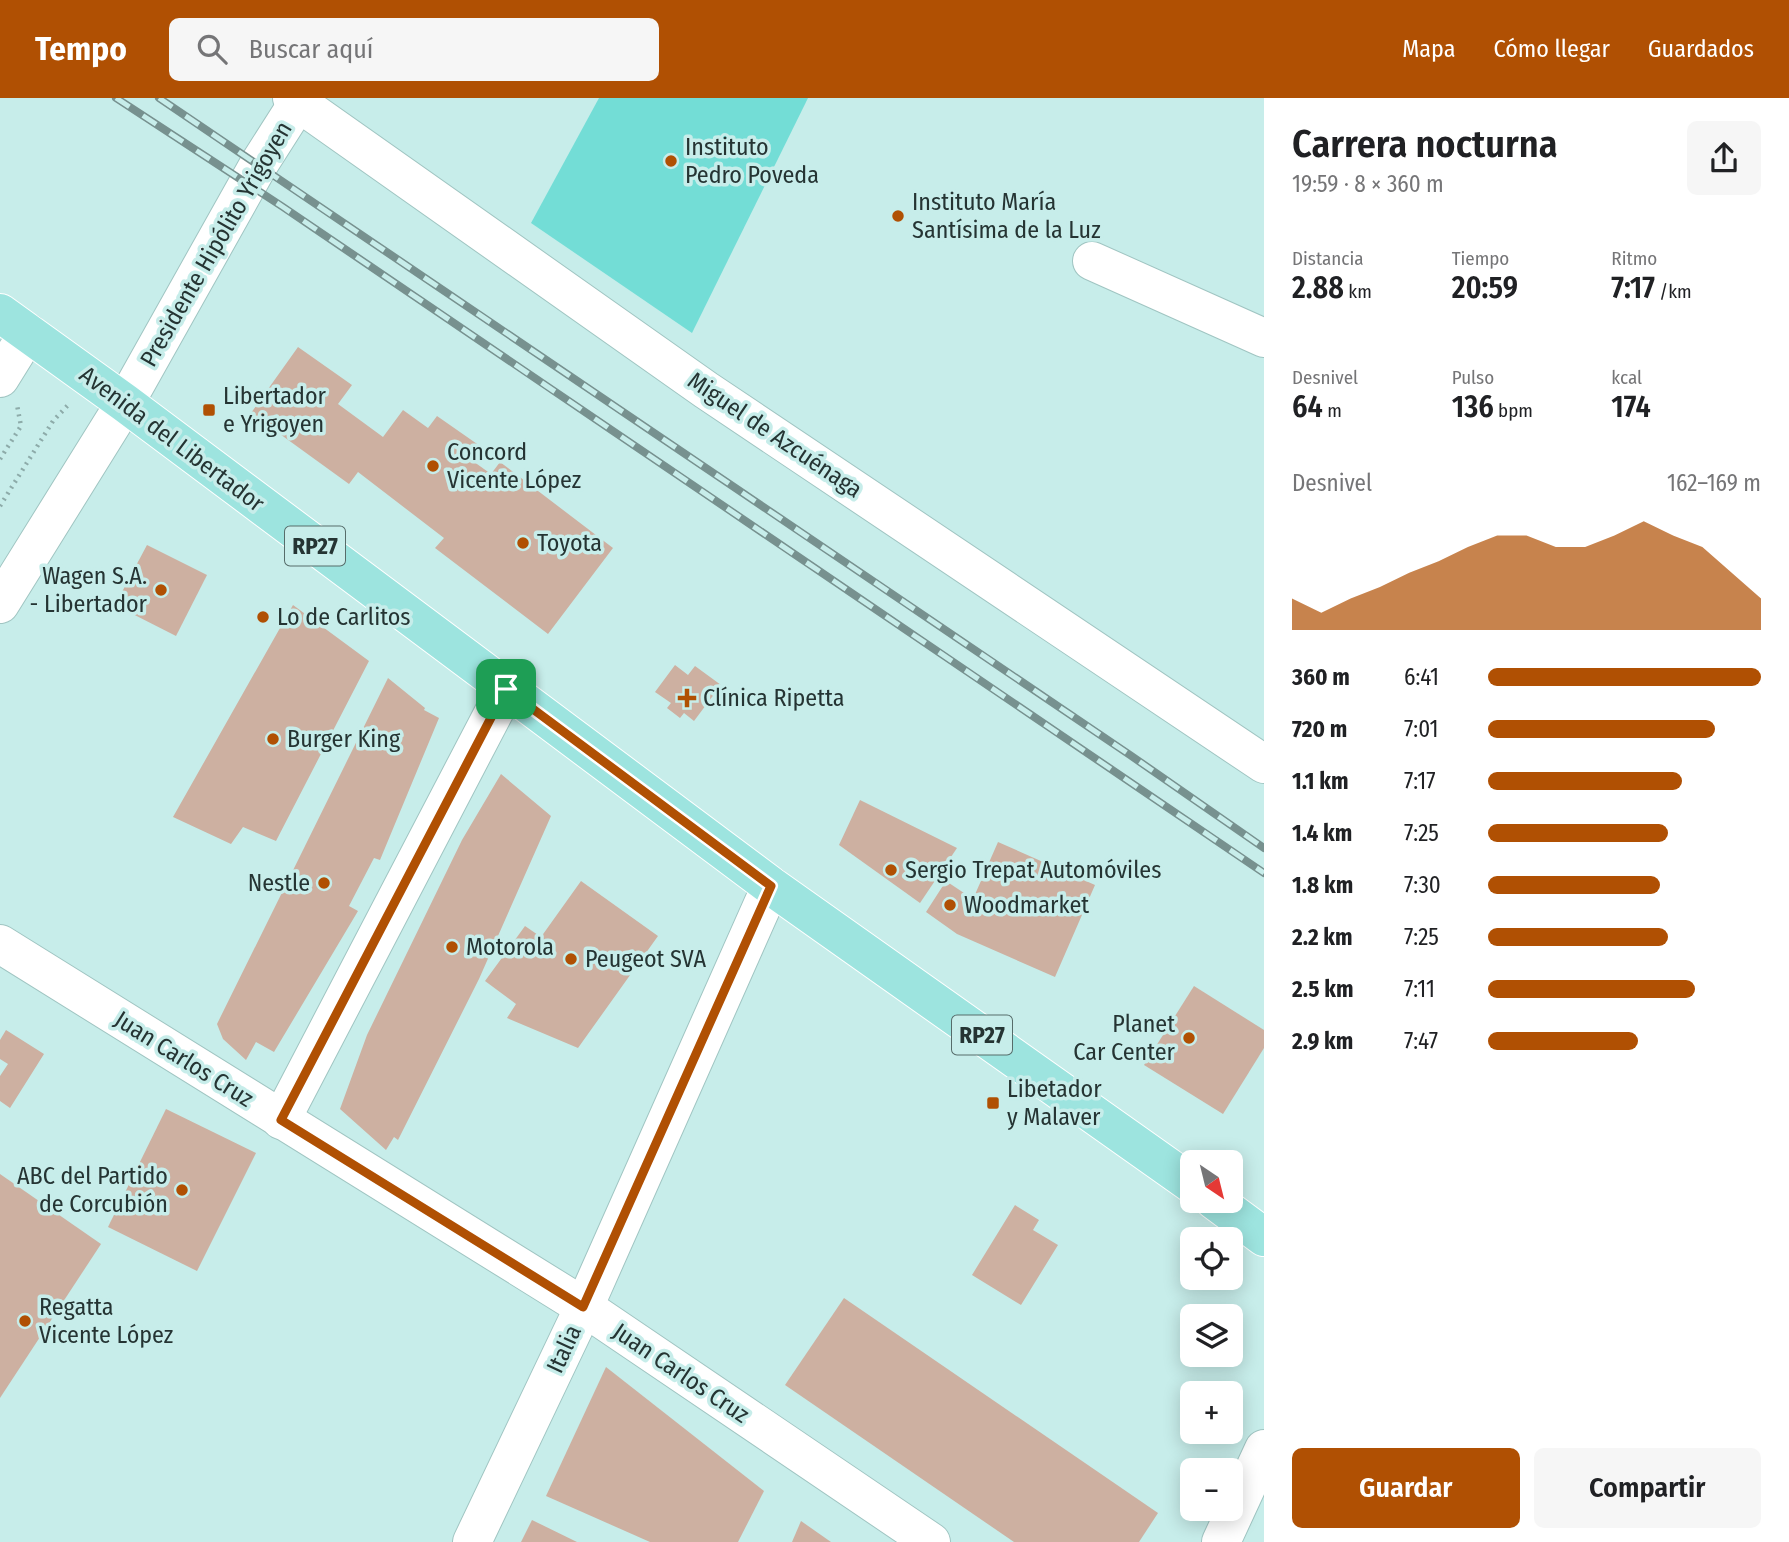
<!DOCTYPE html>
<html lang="es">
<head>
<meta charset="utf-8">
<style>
  :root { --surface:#fff; --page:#f6f6f6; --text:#202124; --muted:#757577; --accent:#b05003 }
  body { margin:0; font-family:"Fira Sans Condensed",sans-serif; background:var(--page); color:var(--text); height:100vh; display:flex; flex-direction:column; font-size:26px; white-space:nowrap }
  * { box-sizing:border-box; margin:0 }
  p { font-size:23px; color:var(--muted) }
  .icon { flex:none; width:38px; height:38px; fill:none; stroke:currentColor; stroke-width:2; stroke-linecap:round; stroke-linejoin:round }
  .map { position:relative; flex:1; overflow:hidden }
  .details { display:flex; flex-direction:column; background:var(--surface); width:525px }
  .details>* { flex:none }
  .needle { width:46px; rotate:145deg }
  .tools { position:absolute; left:1180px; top:1052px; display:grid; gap:14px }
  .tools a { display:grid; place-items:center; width:63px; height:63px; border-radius:10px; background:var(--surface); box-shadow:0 4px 18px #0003; font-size:35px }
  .pin { position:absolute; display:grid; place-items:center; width:60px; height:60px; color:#fff; margin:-30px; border-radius:14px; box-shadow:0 4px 10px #0006 }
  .round { display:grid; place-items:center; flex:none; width:74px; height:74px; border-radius:10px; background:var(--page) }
  .headline { display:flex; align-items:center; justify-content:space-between; height:119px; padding:0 28px }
  h1 { font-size:38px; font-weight:600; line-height:52px }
  .figures { display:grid; grid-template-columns:repeat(3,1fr); gap:10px; height:119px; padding:7px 28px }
  .figures div { display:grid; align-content:center }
  .figures b { font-size:30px; font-weight:600 }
  .figures small { font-size:19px; font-weight:400 }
  .figures p { font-size:19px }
  .chart { height:196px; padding:14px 28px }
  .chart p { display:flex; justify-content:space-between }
  .chart svg { width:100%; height:126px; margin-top:7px; fill:var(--accent); opacity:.7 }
  .cta { display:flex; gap:14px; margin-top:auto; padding:14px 28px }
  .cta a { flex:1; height:80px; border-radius:10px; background:var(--accent); color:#fff; font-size:28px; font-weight:600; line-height:80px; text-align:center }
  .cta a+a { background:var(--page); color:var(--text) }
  ul { padding:0 28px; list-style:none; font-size:23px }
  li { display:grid; grid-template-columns:112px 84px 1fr; align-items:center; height:52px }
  li i { height:18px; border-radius:9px; background:var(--accent) }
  header { display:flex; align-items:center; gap:42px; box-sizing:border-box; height:98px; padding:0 35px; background:var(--accent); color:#fff }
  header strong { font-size:33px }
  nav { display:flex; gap:38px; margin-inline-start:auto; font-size:24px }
  .search { width:490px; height:63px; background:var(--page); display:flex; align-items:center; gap:18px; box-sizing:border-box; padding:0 24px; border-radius:10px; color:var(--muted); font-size:26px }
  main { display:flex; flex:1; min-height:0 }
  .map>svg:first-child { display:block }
  .green { fill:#73ddd6 }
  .building { fill:#cdb0a1 }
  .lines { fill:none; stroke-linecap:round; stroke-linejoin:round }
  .minor-casing { stroke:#a0c5c2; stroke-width:40 }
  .major-casing { stroke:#fff; stroke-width:40 }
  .path { stroke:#8daba9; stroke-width:4.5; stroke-dasharray:2 5; stroke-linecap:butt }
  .minor { stroke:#fff; stroke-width:38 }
  .major { stroke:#9de4df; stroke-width:38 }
  .rail-casing { stroke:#77918f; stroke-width:8 }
  .rail { stroke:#c7edea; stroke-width:5; stroke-dasharray:16; stroke-linecap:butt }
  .route-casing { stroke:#fff; stroke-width:14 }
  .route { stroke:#b05003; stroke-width:9 }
  .poi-dot { fill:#b05003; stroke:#c7edea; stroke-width:2.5 }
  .labels { text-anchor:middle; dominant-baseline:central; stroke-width:7; stroke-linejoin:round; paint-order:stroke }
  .shield { fill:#c7edea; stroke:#566c6a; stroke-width:2 }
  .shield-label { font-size:23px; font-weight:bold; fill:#253433 }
  .poi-label { font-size:24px; fill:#253433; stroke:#c7edea; text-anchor:start }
  .street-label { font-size:24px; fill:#253433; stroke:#c7edea }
</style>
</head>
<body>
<header>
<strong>Tempo</strong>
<div class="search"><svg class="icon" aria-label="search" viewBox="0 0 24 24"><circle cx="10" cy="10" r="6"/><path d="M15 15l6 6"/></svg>Buscar aquí</div>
<nav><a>Mapa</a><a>Cómo llegar</a><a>Guardados</a></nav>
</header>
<main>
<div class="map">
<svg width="1264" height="1444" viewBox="0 0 1264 1444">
  <rect width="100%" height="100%" fill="#c7edea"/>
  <!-- green -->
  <polygon class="green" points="599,0 808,0 692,235 531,125"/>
  <!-- building -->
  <g class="building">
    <polygon points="298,249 352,287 338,306 383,339 403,312 428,330 437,318 480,348 470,361 491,376 500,364 613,450 548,536 435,450 444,440 358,374 349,386 251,315"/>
    <polygon points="147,447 207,477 176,538 115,507"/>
    <polygon points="293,507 369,563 276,743 243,729 231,746 173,719"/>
    <polygon points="675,567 688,577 695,568 721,587 694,623 684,615 680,620 667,610 671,605 655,594"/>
    <polygon points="388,580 425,610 424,612 439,620 380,762 374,760 349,808 358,813 274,954 256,944 246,962 223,941 217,926"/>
    <polygon points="501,676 551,718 479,881 398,1042 394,1039 386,1052 340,1011 367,937 462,742"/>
    <polygon points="860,702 957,750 920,805 839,747"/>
    <polygon points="998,744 1095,787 1055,879 957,836 926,814 946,783 973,801"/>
    <polygon points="581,783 658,838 578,950 507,920 516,906 485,883 525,828 541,839"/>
    <polygon points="1194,888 1264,932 1264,950 1223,1016 1144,967"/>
    <polygon points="6,932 44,956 10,1010 0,1003 0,978 8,966 0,961 0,942"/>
    <polygon points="166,1011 256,1055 197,1173 108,1129"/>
    <polygon points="0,1076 101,1146 0,1300"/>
    <polygon points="1015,1107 1039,1122 1033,1132 1058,1147 1021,1207 972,1177"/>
    <polygon points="844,1200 1158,1415 1139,1444 1014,1444 785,1287"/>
    <polygon points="606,1269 764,1393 738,1444 650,1444 546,1398"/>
    <polygon points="532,1422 577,1444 521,1444"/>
    <polygon points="801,1423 831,1444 792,1444"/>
  </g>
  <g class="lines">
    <defs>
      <g id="minor">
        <polyline points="292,0 706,292 1264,666"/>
        <polyline points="1092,163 1264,240"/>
        <polyline points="0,280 28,235"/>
        <polyline points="0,506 125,305 259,66 301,0"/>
        <polyline points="0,846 584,1209 931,1444"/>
        <polyline points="281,1022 506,591"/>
        <polyline points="472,1444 584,1209 771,788"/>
        <polyline points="1221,1444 1264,1351"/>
      </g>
      <g id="major">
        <polyline points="0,215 125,305 771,788 1192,1086"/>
        <polyline points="1214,1102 1264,1139"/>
      </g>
    </defs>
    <!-- minor casing -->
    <use href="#minor" class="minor-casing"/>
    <!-- major casing -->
    <use href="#major" class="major-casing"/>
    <!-- path -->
    <g class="path">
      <polyline points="0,361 21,328 17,307"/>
      <polyline points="0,408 53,323 70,305"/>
    </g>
    <!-- minor -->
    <use href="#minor" class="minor"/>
    <!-- major -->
    <use href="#major" class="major"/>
    <defs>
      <g id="rail">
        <polyline points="116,0 283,109 1264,775"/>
        <polyline points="159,0 1130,657 1264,750"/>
      </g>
    </defs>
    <!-- rail casing -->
    <use href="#rail" class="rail-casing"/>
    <!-- rail -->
    <use href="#rail" class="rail"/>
  </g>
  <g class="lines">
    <defs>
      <polygon id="route" points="506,591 771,788 583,1209 281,1022"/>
    </defs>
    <!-- route casing -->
    <use href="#route" class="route-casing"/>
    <!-- route -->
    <use href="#route" class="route"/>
  </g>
  <!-- markers -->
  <g class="poi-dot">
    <circle cx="671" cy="63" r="7"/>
    <circle cx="898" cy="118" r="7"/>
    <rect x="202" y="305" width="14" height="14" rx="3.5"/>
    <circle cx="433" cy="368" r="7"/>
    <circle cx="523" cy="445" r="7"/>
    <circle cx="161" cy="492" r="7"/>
    <circle cx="263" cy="519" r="7"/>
    <path d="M683.5 589.5h7v7h7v7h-7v7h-7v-7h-7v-7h7z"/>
    <circle cx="273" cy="641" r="7"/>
    <circle cx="891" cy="772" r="7"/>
    <circle cx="324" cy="785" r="7"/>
    <circle cx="950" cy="807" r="7"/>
    <circle cx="452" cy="849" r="7"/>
    <circle cx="571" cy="861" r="7"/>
    <circle cx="1189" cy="940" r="7"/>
    <rect x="986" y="998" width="14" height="14" rx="3.5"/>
    <circle cx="182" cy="1092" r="7"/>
    <circle cx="25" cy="1223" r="7"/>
  </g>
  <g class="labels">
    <!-- shield labels -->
    <g class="shield">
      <rect x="285" y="428.5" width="60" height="39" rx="5"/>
      <rect x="952" y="917.5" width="60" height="39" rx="5"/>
    </g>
    <g class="shield-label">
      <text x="315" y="448">RP27</text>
      <text x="982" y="937">RP27</text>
    </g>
    <!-- poi labels -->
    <g class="poi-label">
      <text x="685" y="49">Instituto<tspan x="685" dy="28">Pedro Poveda</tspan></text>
      <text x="912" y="104">Instituto María<tspan x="912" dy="28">Santísima de la Luz</tspan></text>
      <text x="223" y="298">Libertador<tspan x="223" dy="28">e Yrigoyen</tspan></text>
      <text x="447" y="354">Concord<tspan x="447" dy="28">Vicente López</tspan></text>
      <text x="537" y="445">Toyota</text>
      <text x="147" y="478" text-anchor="end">Wagen S.A.<tspan x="147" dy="28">- Libertador</tspan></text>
      <text x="277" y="519">Lo de Carlitos</text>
      <text x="703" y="600">Clínica Ripetta</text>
      <text x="287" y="641">Burger King</text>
      <text x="905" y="772">Sergio Trepat Automóviles</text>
      <text x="310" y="785" text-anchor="end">Nestle</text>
      <text x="964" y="807">Woodmarket</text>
      <text x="466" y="849">Motorola</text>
      <text x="585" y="861">Peugeot SVA</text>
      <text x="1175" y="926" text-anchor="end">Planet<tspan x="1175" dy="28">Car Center</tspan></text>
      <text x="1007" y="991">Libetador<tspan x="1007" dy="28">y Malaver</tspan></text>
      <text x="168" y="1078" text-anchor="end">ABC del Partido<tspan x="168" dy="28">de Corcubión</tspan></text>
      <text x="39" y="1209">Regatta<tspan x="39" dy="28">Vicente López</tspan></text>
    </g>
    <!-- street labels -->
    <g class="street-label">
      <text transform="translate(216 146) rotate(-60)">Presidente Hipólito Yrigoyen</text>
      <text transform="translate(775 337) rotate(34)">Miguel de Azcuénaga</text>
      <text transform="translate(172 341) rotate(37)">Avenida del Libertador</text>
      <text transform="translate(184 961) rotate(32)">Juan Carlos Cruz</text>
      <text transform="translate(564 1251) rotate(-65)">Italia</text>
      <text transform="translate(681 1275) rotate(34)">Juan Carlos Cruz</text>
    </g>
  </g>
</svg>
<div class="tools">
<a><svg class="needle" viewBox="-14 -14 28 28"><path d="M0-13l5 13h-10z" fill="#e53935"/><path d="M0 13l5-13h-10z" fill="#757577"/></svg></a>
<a><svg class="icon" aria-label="locate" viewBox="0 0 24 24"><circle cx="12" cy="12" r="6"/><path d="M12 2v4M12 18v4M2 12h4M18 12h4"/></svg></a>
<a><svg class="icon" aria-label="layers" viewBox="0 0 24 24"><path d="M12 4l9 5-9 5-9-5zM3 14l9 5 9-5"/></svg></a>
<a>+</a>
<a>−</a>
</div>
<div class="pin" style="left:506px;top:591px;background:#1e9e55"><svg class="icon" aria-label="arrive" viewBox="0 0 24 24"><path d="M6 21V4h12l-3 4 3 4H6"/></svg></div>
</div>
<section class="details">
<div class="headline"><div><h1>Carrera nocturna</h1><p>19:59 · 8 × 360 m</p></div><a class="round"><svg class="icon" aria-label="share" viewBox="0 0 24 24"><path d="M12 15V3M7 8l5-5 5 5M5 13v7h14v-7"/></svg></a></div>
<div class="figures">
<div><p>Distancia</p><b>2.88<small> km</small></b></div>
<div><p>Tiempo</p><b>20:59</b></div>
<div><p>Ritmo</p><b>7:17<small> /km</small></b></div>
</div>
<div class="figures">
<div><p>Desnivel</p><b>64<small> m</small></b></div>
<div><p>Pulso</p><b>136<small> bpm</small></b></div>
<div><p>kcal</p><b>174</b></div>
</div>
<div class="chart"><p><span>Desnivel</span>162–169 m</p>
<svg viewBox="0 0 160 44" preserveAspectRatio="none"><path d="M0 44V33L10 38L20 33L30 29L40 24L50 20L60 15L70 11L80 11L90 15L100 15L110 11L120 6L130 11L140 15L150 24L160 33V44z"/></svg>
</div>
<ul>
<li><b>360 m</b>6:41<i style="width:100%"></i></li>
<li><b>720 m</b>7:01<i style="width:83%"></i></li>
<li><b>1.1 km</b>7:17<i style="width:71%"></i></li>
<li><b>1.4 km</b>7:25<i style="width:66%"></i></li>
<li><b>1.8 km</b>7:30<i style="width:63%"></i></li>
<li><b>2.2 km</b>7:25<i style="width:66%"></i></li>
<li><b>2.5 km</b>7:11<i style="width:76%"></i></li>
<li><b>2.9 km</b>7:47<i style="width:55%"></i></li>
</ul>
<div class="cta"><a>Guardar</a><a>Compartir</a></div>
</section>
</main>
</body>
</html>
